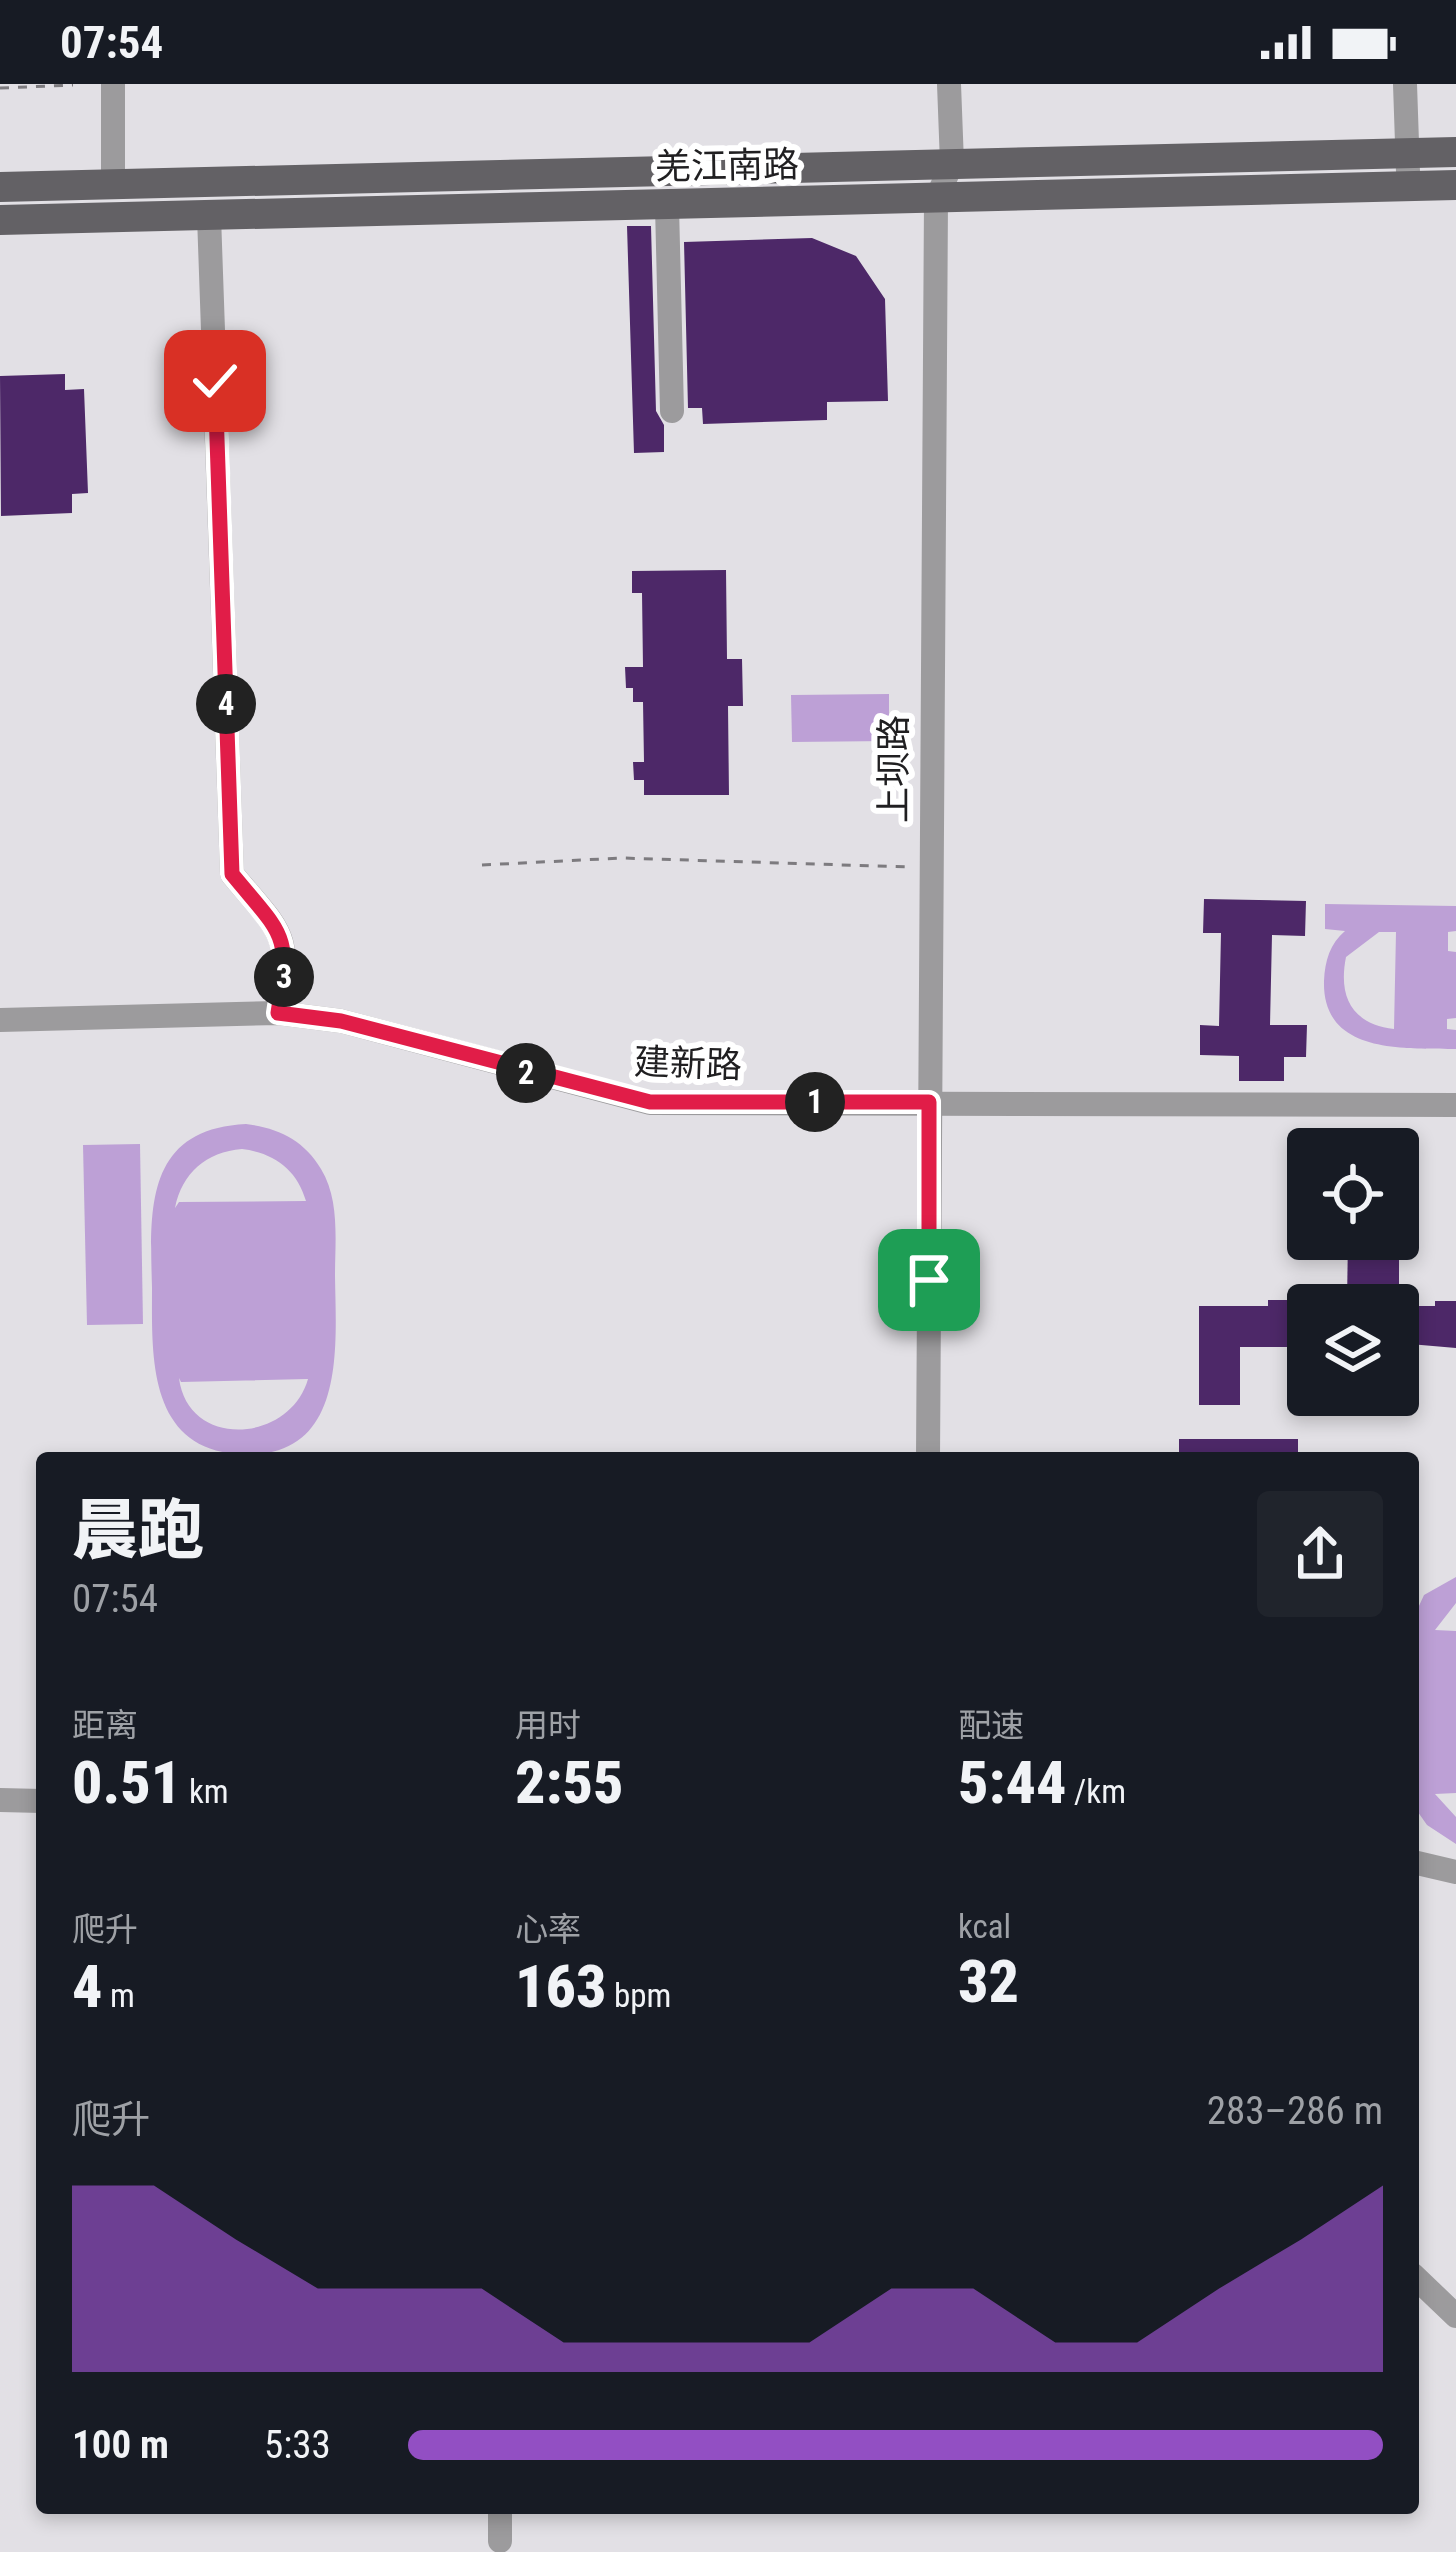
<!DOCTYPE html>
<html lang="zh">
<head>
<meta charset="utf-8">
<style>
  :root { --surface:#171b24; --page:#20242c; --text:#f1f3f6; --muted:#9ea1a6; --accent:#924fc3 }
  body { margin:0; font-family:"Roboto Condensed","Noto Sans SC",sans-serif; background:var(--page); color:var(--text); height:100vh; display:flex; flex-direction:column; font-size:45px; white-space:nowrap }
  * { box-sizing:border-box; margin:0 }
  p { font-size:39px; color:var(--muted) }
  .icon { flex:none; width:66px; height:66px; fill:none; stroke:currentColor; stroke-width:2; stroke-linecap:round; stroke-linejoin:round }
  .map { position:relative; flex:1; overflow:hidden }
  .side { position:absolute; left:36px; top:1368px; width:1383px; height:1062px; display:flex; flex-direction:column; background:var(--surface); border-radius:12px; box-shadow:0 6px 18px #0003 }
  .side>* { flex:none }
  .buttons { position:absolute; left:1287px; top:1044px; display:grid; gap:24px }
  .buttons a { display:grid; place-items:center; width:132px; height:132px; border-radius:12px; background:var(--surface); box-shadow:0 6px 18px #0003; font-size:60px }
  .pin { position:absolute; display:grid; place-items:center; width:102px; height:102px; color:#fff; margin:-51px; border-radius:24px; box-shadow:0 6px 18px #0006 }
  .km { position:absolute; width:60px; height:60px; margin:-30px; border-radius:50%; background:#222; color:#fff; font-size:33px; line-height:60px; text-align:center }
  .round { display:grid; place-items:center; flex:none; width:126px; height:126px; border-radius:12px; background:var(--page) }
  .headline { display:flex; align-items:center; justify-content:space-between; height:204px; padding:0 36px }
  h1 { font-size:66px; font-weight:800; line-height:90px }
  .figures { display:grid; grid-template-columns:repeat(3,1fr); gap:18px; height:204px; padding:12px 36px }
  .figures div { display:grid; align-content:center }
  .figures b { font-size:60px; font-weight:800 }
  .figures small { font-size:33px; font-weight:400 }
  .figures p { font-size:33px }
  .chart { height:336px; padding:24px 36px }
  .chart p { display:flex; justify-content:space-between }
  .chart svg { width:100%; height:216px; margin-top:12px; fill:var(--accent); opacity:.7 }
  ul { padding:0 36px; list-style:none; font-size:39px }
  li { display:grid; grid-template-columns:192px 144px 1fr; align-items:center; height:90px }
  li i { height:30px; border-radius:15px; background:var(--accent) }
  .status { display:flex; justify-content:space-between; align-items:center; height:84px; padding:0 60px; background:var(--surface); direction:ltr }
  .status svg { height:33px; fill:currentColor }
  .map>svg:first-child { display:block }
  .green { fill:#bda0d6; fill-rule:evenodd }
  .building { fill:#4d2868 }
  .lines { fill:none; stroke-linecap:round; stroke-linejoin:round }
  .path { stroke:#7d7b7f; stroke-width:3; stroke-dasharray:9 9; stroke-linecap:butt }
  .minor { stroke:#9c9b9d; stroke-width:24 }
  .major { stroke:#636165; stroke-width:30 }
  .route-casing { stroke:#fff; stroke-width:24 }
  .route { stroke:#e11d48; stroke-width:15 }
  .labels { text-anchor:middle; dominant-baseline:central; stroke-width:12; stroke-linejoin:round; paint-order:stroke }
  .street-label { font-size:36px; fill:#201f21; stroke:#fff }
</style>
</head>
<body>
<div class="status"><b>07:54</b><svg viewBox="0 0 49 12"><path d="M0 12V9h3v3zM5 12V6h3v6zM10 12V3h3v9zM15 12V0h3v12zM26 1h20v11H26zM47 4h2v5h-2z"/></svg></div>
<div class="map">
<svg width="1456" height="2468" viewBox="0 0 1456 2468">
  <rect width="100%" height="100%" fill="#e2e0e5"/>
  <!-- green -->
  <g class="green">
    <polygon points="889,610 889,657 792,658 791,611"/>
    <path d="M1325,820L1456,822V847L1448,848V867L1456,868V934L1447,935V945L1456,946V965C1405,964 1322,971 1324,897C1325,876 1330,860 1345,847L1325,845ZM1379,848H1396L1394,945C1352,940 1338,913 1346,873Z"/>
    <path d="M246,1040C278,1044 304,1056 321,1085C340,1116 335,1157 335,1192C336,1265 347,1378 237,1370C147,1363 152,1270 152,1204C150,1127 144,1045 246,1040ZM242,1065C275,1069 297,1086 306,1117L179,1118L175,1124C182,1089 206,1068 242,1065ZM179,1294L181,1298L308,1295C290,1359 188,1366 179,1294Z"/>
    <polygon points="140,1060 143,1240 87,1241 83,1061"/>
    <polygon points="1456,1493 1456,1519 1435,1546 1456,1547 1456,1709 1435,1710 1456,1733 1456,1760 1427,1741 1413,1721 1413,1535 1424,1511"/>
  </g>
  <!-- building -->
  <g class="building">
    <polygon points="627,142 651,142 656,327 664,341 664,368 634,369"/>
    <polygon points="812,154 856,172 885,215 888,317 827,318 827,336 703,340 702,324 688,324 684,158"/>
    <polygon points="65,290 65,306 84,305 88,409 72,410 72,429 1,432 0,292"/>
    <polygon points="726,486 727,575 742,575 743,622 728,622 729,711 644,711 644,696 634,696 633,678 644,678 643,618 633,618 633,604 626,604 625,583 643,583 642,509 632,509 632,487"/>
    <polygon points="1204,815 1306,817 1305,852 1272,851 1270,941 1307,941 1306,973 1284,973 1284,997 1239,997 1239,972 1200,971 1200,941 1219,942 1221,849 1203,849"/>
    <polygon points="1348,1155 1399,1155 1399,1217 1347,1217"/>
    <polygon points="1268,1216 1308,1216 1308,1263 1240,1263 1240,1321 1199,1321 1199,1222 1268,1222"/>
    <polygon points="1435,1217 1456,1217 1456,1264 1398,1259 1398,1222 1435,1222"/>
    <rect x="1179" y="1355" width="119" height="19"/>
  </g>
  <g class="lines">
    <!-- path -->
    <g class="path">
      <polyline points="0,4 73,1"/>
      <polyline points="482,781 622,774 909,783"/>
    </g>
    <!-- minor -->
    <g class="minor">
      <polyline points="113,0 113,100"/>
      <polyline points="1405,0 1408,88"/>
      <polyline points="667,122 672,327"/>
      <path d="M209,132L232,790C284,852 291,848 278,929"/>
      <polyline points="0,936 278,929 341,937 650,1019 1456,1021"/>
      <polyline points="928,1374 936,116 952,79 949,0"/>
      <polyline points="0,1716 42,1717"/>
      <polyline points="1413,1778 1456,1788"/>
      <polyline points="1413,2191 1456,2232"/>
      <polyline points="500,2424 500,2457"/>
    </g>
    <!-- major -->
    <g class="major">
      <polyline points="0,103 1456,68"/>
      <polyline points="0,136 1456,101"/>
    </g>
  </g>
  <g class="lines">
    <defs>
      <path id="route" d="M215,297L232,790C283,852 291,848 278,929L341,937L650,1018H929V1196"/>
    </defs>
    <!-- route casing -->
    <use href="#route" class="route-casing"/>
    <!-- route -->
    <use href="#route" class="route"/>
  </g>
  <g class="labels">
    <!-- street labels -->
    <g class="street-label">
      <text transform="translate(727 82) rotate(-1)">羌江南路</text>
      <text transform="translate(894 685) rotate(-90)">上坝路</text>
      <text transform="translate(688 980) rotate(2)">建新路</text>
    </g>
  </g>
</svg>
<div class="buttons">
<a><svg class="icon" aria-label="locate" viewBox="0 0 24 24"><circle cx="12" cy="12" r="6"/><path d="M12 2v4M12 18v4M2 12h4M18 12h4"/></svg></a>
<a><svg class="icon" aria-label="layers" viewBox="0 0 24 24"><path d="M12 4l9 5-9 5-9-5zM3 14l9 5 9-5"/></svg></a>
</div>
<div class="pin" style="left:929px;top:1196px;background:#1e9e55"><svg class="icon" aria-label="arrive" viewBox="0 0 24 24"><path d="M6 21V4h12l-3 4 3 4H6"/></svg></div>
<div class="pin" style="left:215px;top:297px;background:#d93025"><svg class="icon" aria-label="check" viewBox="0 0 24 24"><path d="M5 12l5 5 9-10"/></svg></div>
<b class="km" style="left:815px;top:1018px">1</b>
<b class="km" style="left:526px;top:989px">2</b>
<b class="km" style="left:284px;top:893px">3</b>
<b class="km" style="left:226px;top:620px">4</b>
<section class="side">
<div class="headline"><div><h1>晨跑</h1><p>07:54</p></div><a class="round"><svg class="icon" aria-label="share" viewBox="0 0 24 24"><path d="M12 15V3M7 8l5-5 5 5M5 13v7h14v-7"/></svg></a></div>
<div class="figures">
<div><p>距离</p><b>0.51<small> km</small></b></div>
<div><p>用时</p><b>2:55</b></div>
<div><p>配速</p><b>5:44<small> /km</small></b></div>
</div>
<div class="figures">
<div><p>爬升</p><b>4<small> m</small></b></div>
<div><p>心率</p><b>163<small> bpm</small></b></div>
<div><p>kcal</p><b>32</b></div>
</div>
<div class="chart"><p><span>爬升</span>283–286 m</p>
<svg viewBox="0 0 160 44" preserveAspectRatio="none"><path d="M0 44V6L10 6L20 17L30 27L40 27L50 27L60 38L70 38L80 38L90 38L100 27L110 27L120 38L130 38L140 27L150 17L160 6V44z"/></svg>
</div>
<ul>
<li><b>100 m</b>5:33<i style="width:100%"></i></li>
</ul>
</section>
</div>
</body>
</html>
